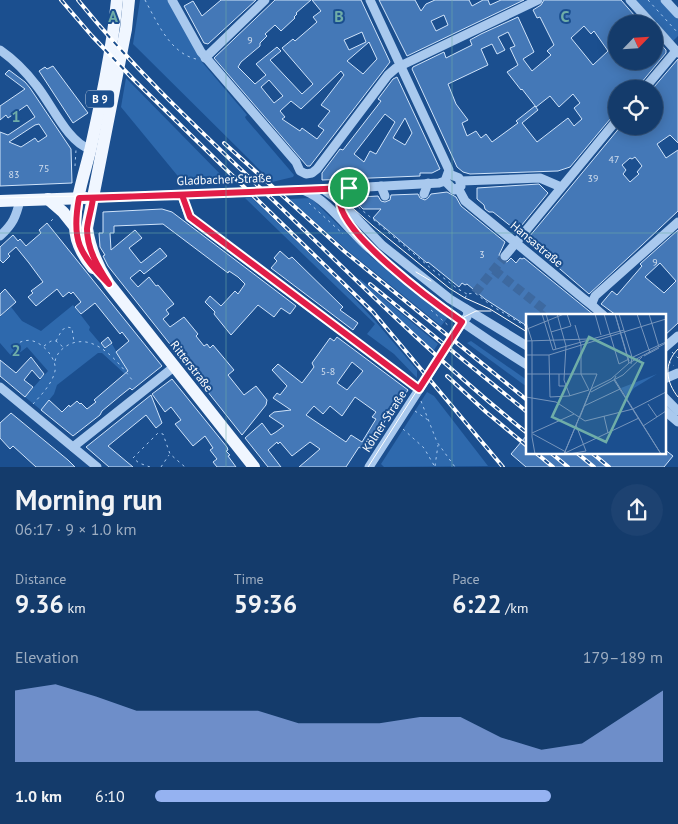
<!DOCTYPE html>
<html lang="en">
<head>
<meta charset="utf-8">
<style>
  :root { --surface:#143b6b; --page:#1d4271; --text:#f1f3f6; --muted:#9dadc1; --line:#33557e; --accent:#95b2f1 }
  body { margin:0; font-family:"PT Sans",sans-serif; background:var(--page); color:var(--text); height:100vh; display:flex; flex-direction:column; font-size:19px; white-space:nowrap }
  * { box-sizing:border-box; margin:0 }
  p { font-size:16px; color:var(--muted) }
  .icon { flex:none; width:28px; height:28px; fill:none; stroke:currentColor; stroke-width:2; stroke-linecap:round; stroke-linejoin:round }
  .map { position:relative; height:467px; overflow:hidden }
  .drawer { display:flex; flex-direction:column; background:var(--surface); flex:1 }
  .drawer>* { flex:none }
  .needle { width:32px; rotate:65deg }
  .buttons { position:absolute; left:608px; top:15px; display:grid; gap:10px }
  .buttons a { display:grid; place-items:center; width:55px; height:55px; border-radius:50%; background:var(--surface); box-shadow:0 2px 12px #0003,0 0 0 1px var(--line); font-size:25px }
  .pin { position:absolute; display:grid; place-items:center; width:42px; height:42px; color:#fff; margin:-21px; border:2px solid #fff; border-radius:50%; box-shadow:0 1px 5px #0007 }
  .round { display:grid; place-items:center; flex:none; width:52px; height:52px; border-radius:26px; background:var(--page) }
  .head { display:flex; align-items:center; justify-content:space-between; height:85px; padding:0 15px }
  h1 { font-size:28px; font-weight:700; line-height:38px }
  .figures { display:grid; grid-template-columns:repeat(3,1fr); gap:8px; height:85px; padding:5px 15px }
  .figures div { display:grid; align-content:center }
  .figures b { font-size:25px; font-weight:700 }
  .figures small { font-size:14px; font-weight:400 }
  .figures p { font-size:14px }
  .chart { height:140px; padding:10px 15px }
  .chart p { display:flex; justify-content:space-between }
  .chart svg { width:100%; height:90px; margin-top:5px; fill:var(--accent); opacity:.7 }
  ul { padding:0 15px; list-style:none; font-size:16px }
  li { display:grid; grid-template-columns:80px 60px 1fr; align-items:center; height:38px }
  li i { height:12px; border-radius:6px; background:var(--accent) }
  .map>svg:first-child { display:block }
  .green { fill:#2e69ad }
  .building { fill:#4478b7; stroke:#cfe3fa; fill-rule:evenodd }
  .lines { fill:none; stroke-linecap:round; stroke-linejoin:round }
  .minor-tunnel { stroke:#3d69a0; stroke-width:9; stroke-dasharray:9 4.5; stroke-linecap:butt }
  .path { stroke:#a9c9ee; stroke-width:1; stroke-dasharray:2.5 4; stroke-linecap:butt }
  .minor { stroke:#a9c9ee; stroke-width:9 }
  .major { stroke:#f0f6ff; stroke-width:12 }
  .tram { stroke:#fff; stroke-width:1 }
  .rail-casing { stroke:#fff; stroke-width:4 }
  .rail { stroke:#1b4f8f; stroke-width:2; stroke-dasharray:5.5; stroke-linecap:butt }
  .route-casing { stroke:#fff; stroke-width:10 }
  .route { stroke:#e11d48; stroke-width:6 }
  .grid { fill:none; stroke:#6fada8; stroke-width:1; stroke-opacity:0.55 }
  .labels { text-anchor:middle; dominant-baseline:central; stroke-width:4; stroke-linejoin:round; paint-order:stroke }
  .number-label { font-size:10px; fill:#d0dded }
  .shield { fill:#1b4f8f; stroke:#bbcadd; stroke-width:1 }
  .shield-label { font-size:11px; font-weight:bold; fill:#fff }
  .street-label { font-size:12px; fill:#fff; stroke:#1b4f8f }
  .inset-road { fill:none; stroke:#7695bc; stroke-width:1 }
  .view { fill:#6fada8; fill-opacity:0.15; stroke:#6fada8; stroke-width:2.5 }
  .inset-edge { fill:none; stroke:#fff; stroke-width:2.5 }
  .grid-label { font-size:16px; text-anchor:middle; font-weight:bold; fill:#6fada8; stroke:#1b4f8f; stroke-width:4; stroke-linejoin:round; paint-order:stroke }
</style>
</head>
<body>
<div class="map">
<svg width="678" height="467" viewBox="0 0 678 467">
  <rect width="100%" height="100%" fill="#1b4f8f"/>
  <!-- green -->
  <g class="green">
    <polygon points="140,0 169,0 202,62 247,115 245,117 246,119 294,175 293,177 272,182 133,44"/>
    <polygon points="636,0 660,0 678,19 678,36 673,41"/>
    <polygon points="126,78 228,182 186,186 121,107"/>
    <polygon points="251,197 341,284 376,322 417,370 417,378 394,354 367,334 375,324 245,198"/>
    <polygon points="311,198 371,257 449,316 441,326 347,250 289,199"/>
    <polygon points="360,279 438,344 434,350 430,349 359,281"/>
    <polygon points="73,305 90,327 89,330 105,349 112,344 128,372 132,382 125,374 102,353 98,353 57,385 54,394 41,410 25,397 48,371 27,347 13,358 0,343 0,317 11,307 22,321 41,331"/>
    <polygon points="471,341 527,380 527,387 467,343"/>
    <polygon points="427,392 434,396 488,466 384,467 381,464"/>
  </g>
  <!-- building -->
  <g class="building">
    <polygon points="221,0 256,0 208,44 204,43 184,6 193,1 202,16"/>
    <path d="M275,0H311L296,13L297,14L294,17L295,18L281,31L275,25L265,34L267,36L260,43V46L241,62L238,67L255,84L266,75L256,64L277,47L281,51L270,60L302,94L313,84L282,48L293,39L295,41L317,22L313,17L321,11L312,0H361L390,62L310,166H307L214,58ZM362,32L366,42L349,50L344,40ZM369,42L377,59L363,74L347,61ZM341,71L344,75L321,105L330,111L318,126L324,130L317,139L302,128L300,131L282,119L285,117L280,111L291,101L301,109ZM269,80L283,96L274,103L261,87Z"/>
    <path d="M379,0H415L421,11L426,4L435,0H469L472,6L483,0H488L490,5L501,0H524L407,56ZM444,15L448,25L436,31L431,21Z"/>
    <path d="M544,0H621L642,24H616V61H654V37L666,50V53L636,89H616V112L570,167L558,171L470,174L463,172L457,167L453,158L412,69L413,67L444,52L446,58L472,45L470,40L481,34L518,17L534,52L523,59L532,71L551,55L547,51L554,45L540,17L537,18L533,10L541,5ZM584,26L591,34L594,31L608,51L593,65L571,38ZM508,32L515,46L510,48L518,65L507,72L521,90L522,89L536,107L550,96L559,107L573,94L580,103L574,108L582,119L574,126L568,118L537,142L522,123L538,110L535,106L516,121L518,123L492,142L486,134L481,138L476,131L467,136L462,123L468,120L456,104L448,84L488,65L481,49L492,44L497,54L505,50L498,37Z"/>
    <path d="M678,59V143L670,135L657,144L666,158L678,150V211L642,245L589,294L532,245L529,242V237L621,126H654V87ZM635,157L642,166L637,172L639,174L630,182L623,174L626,170L622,165L630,158L632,159Z"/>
    <polygon points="53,66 88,113 73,123 39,71 45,67 47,69"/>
    <path d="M9,70L25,82L30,88L71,149L72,183L0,186V132L8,135L35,117L27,105L8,118L6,115L0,120V106L25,89L5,74ZM39,124L47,136L38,142L35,138L21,147L9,142L35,125Z"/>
    <path d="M397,77L440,169L432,173H420V176L322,180V173L340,149L343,150L381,101L378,99L393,79ZM385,114L395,122L376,154L370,151L364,162L354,154ZM405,118L412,133L405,145L393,138Z"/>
    <polygon points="539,184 548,193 517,231 493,212 489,212 485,209 484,205 477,199 477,188"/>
    <polygon points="447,192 456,197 461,206 505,242 499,255 501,260 507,262 511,258 516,263 520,258 522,259 524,258 594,315 527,315 527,326 485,299 467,284 465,285 462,283 459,287 428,262 427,263 373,218 381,209 363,209 358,204 358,200 360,197 378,196 381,201 385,202 390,200 391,195 418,194 420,198 425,200 428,198 431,194"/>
    <polygon points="162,209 172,212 296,306 290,314 281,308 274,317 258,305 231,335 214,314 215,312 205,302 210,296 221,306 235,291 238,294 245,284 238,277 229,271 228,273 163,224 114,226 114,233 110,233 111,250 135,230 142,238 129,248 141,263 160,248 167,256 144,274 140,270 130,278 138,287 149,277 156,286 158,285 174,304 166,310 169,314 163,319 170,327 184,317 198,334 196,336 204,346 207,344 210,348 213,345 234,370 228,375 244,395 256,386 267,400 266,405 242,435 108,266 103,256 105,255 100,247 99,233 103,233 103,212"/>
    <polygon points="47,223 162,366 132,390 130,388 120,396 102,411 100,415 73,436 41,410 49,400 62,412 69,405 70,407 77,401 80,404 81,403 87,409 96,402 94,400 128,371 116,352 129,341 122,332 120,334 95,303 81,314 75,307 81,302 73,292 71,294 69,292 63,297 57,289 36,306 28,297 33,293 31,291 43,282 29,263 16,247 8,254 10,256 3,263 0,260 0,247 13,235 18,241 20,239 26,246 41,233 39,230"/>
    <path d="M678,230V323L664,336V315H616L601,304L612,291L617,295L642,266L640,264ZM660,263L676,281L664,293L645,277Z"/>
    <polygon points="280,251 289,259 292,257 343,307 340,310 358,323 353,330 271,268 277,261 274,258"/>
    <polygon points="5,289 16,302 0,316 0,294"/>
    <polygon points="108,337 112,343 105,348 101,343"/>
    <path d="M337,337L408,390L390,418L388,416L378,432L380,433L368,452L359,447L346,467H299L320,449L310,442L292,456L280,442L278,444L277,442L268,450L281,467H268L245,438L262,423L271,435L276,432L284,426L269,416L274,412L291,410L273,398L277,393L280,395L287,386L272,370L278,364L302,383L314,367L312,363L330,338L334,341ZM352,362L363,371L347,390L337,383ZM355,397L376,412L372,417L376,419L362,442L351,435L346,442L306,415L314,406L323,414L330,406L342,416Z"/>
    <polygon points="31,357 44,374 40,379 32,370 24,380 33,387 25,397 0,376 0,360 16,373"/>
    <polygon points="172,379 227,447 228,450 226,451 230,455 228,456 236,467 217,467 213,462 217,459 210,450 213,448 205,436 193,446 175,424 181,420 171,407 165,412 152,394"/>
    <polygon points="151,395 162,423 156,428 146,415 108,446 133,467 109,467 86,447"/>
    <polygon points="11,413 68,460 75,467 36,467 13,446 10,449 0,438 0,423"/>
    <polygon points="527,435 527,453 664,453 664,449 673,456 664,467 526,467 511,454"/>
  </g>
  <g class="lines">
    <!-- minor-tunnel -->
    <g class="minor-tunnel">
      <polyline points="494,270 546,311 543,315"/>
      <polyline points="475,293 505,256"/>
    </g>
    <!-- path -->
    <g class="path">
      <path d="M145,0C157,22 170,53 196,59"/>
      <polyline points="648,0 678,33"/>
      <polyline points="75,166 76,150"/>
      <polyline points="352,196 356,205 433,270 458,289 467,294"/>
      <polyline points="309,203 343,234"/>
      <polyline points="51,221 55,217"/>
      <polyline points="465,298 467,294 475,293 492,306 527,327"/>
      <polyline points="431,310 450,327"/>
      <polyline points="56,341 62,330 67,327 72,328 74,342"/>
      <path d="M14,345C20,342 26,339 33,341C44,344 57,359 55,371C52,384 42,394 33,404"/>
      <polyline points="44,346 51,341 56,341 63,347"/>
      <polyline points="672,352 678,358"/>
      <polyline points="664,357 674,366"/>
      <path d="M55,361C57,353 62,348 70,344C96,333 119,363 133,381"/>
      <polyline points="421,401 437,442 455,467"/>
      <polyline points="415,411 428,420"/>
      <polyline points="403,429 424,448 435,467"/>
      <polyline points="435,466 438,445"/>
      <polyline points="150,467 139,463 133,458 158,433 163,434 170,454 185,467"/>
      <polyline points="161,467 169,455"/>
    </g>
    <!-- minor -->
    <g class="minor">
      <polyline points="172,0 201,52 296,162 300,171 306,174 312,173 317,169 388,75 396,68 538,0"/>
      <polyline points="630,0 652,24"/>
      <polyline points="665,0 678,14"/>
      <polyline points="654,26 678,53"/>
      <path d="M0,50C13,59 26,72 36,85C51,103 68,143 90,149"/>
      <polyline points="205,58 265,0"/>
      <polyline points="644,89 676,51"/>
      <polyline points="445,181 454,190 461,186 459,178 449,174"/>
      <polyline points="461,181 540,178 561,187"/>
      <polyline points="381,186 385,196"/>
      <path d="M458,188L465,201L584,299C591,304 596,309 603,315"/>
      <polyline points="323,189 340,201 382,245 450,299 527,346"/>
      <path d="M305,191C326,198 352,234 370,249C419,293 471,330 527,365"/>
      <polyline points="424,194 428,183"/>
      <polyline points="182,195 189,217 419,389"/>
      <polyline points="93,198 349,188 439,183 445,181 449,170 370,0"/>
      <path d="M0,236C13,224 16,217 20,200"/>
      <polyline points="505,256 616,121"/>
      <polyline points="592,303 595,296 678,222"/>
      <polyline points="664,348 678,336"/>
      <polyline points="664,379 678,373"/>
      <polyline points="0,387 97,467"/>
      <polyline points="664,397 678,411"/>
      <polyline points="664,410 678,422"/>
      <polyline points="73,447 175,366"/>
      <polyline points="369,467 464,320 467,317 468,312 466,309"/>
    </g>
    <!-- major -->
    <g class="major">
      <path d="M129,0L126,29L87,228C90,249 97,266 109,284L254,467"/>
      <polyline points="48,199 63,212 75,227"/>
      <polyline points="0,201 86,198"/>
      <path d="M93,268C83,256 75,242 75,226C75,201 84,175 90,151C101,101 112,51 117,0"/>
    </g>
    <!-- tram -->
    <g class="tram">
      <path d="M0,198C61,196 122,196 183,194C226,193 269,189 312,188H323L337,194L373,226L449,288L465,298L490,309L527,332"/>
      <polyline points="416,272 431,281"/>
      <path d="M678,349C663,364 666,382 678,397"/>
      <polyline points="368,467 464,317 476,311 491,311"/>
    </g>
    <defs>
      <g id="rail">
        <polyline points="61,0 92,36 133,79 373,312 503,467"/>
        <path d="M78,0C137,73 206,136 273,200C356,280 437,361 527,433"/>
        <polyline points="224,143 344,251 527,400"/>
        <polyline points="370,284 527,412"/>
        <polyline points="447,376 486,412 527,446"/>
        <polyline points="536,453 553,467"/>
        <polyline points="551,453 568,467"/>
        <polyline points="577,453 594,467"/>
        <polyline points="592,453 609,467"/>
      </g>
    </defs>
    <!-- rail casing -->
    <use href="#rail" class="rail-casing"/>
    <!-- rail -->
    <use href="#rail" class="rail"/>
  </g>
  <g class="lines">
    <defs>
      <path id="route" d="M349,188L93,198C92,208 88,219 87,229C87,249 98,267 109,284C79,253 71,241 79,198C113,197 147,196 182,195L190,217L419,389L462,322C436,304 336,231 340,199L349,188"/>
    </defs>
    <!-- route casing -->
    <use href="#route" class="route-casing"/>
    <!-- route -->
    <use href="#route" class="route"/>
  </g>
  <!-- grid -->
  <path class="grid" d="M226,0V467M452,0V467M0,233H678"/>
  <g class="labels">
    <!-- number labels -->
    <g class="number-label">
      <text x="250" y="40">9</text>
      <text x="614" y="159">47</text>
      <text x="44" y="168">75</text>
      <text x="14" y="174">83</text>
      <text x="593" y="178">39</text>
      <text x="482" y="254">3</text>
      <text x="655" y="262">9</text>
      <text x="328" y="371">5-8</text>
    </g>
    <!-- shield labels -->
    <rect class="shield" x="86" y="90.5" width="28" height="17" rx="4"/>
    <g class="shield-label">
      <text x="100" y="99">B 9</text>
    </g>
    <!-- street labels -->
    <g class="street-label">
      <text transform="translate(224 179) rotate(-2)">Gladbacher Straße</text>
      <text transform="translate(537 244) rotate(40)">Hansastraße</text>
      <text transform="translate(192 366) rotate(52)">Ritterstraße</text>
      <text transform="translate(384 421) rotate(-57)">Kölner Straße</text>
    </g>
  </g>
  <!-- overview -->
  <g transform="translate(526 314)">
    <rect width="140" height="140" fill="#1b4f8f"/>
    <path d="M131,60L108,74L101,84L95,74Z" fill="#2e69ad"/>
    <path class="inset-road" d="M16,0L27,36M20,0L30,35M31,0L40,32L38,66L44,82M69,0L75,21M78,0L93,50L103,45M89,0L103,47M93,0L106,43L105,50M111,0L124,39M123,0L133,33M0,8L6,27V123L9,140M1,15L38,0M25,18L45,12L41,0M0,27L63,25M27,36L98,16M0,41H23L140,5M23,41L24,83L43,82L63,76L55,60V31L49,11M118,42L133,34M107,43L140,28M103,49L140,29M0,60H71L54,103M33,60V72H40M90,62L88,66L135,140M89,66L107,95M65,78L97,61L116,43M0,83L30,88L59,107L107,95L140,78M122,90L131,103M58,92L94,75M107,95L135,140M78,102L82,119M117,112L140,97M6,119L48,100M7,120L40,138M39,139L113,104M38,140L53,104M38,140L65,75L85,65L103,49L89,0M43,140L60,137L50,111"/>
    <path class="view" d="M63,23L117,49L80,128L26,103Z"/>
    <rect width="140" height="140" class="inset-edge"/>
  </g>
  <g class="grid-label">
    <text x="113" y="22">A</text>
    <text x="339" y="22">B</text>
    <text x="565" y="22">C</text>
    <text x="16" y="122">1</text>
    <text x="16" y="356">2</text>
  </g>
</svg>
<div class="buttons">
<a><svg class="needle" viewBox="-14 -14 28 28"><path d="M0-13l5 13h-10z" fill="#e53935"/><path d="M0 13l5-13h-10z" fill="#9dadc1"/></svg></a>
<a><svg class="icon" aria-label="locate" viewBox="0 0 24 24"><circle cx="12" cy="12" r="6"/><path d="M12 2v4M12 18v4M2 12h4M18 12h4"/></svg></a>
</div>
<div class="pin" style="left:349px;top:188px;background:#1e9e55"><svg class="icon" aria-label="arrive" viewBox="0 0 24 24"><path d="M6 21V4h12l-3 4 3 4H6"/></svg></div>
</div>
<section class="drawer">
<div class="head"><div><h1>Morning run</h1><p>06:17 · 9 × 1.0 km</p></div><a class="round"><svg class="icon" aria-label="share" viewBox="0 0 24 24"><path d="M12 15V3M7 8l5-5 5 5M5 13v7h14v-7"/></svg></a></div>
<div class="figures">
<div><p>Distance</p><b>9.36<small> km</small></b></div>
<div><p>Time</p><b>59:36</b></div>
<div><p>Pace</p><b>6:22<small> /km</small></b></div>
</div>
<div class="chart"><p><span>Elevation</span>179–189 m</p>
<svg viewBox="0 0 160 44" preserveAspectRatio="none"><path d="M0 44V9L10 6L20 12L30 19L40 19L50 19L60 19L70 25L80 25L90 25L100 22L110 22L120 32L130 38L140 35L150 22L160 9V44z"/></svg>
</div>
<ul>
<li><b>1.0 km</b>6:10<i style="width:78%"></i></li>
</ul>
</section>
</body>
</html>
